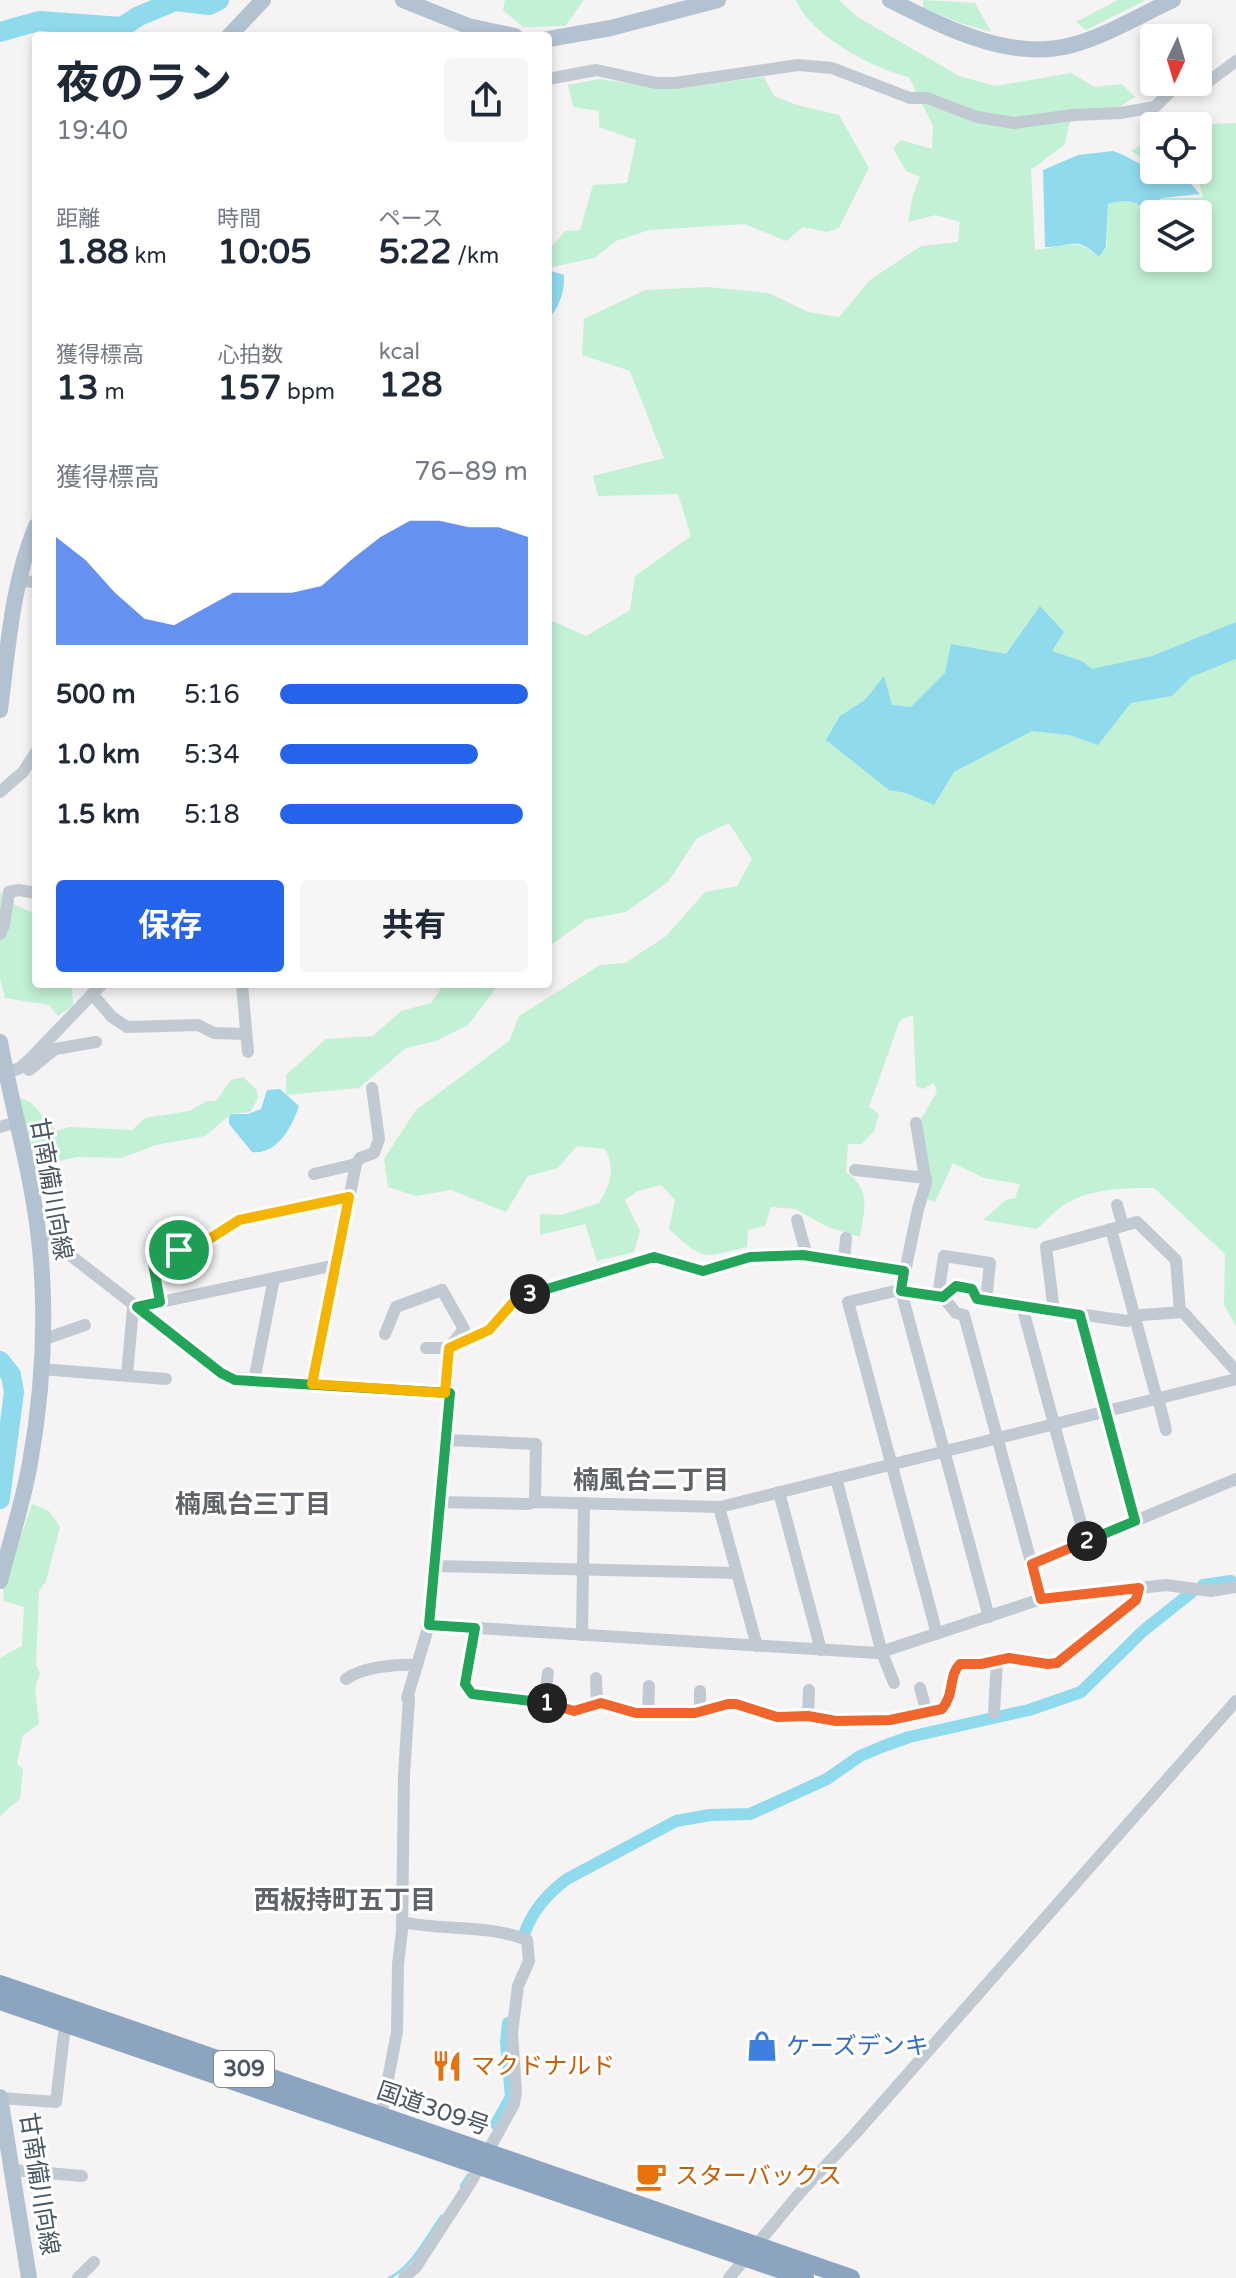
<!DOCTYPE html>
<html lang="ja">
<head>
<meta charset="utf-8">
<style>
  :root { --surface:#fff; --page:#f6f6f7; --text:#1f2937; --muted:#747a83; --accent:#2563eb }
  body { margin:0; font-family:"Varela Round","Noto Sans JP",sans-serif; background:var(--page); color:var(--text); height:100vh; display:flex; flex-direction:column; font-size:30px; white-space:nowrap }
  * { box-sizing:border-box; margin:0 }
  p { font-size:26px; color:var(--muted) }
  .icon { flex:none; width:44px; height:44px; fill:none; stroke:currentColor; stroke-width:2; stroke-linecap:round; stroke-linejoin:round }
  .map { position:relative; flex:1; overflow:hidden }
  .details { position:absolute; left:32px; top:32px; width:520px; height:956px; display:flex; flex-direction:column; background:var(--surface); border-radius:8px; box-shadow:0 4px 12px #0003 }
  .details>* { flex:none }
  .needle { width:52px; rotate:184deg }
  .controls { position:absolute; left:1140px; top:24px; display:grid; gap:16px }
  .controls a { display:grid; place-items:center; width:72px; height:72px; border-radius:8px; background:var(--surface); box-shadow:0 4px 12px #0003; font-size:40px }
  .pin { position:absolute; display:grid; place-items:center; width:68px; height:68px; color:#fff; margin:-34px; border:4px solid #fff; border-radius:50%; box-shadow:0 2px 8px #0007 }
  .km { position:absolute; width:40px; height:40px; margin:-20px; border-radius:50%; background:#222; color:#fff; font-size:22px; line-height:40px; text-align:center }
  .round { display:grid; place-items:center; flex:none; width:84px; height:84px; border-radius:8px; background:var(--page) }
  .summary { display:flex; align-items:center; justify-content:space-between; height:136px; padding:0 24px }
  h1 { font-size:44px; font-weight:700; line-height:60px }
  .metrics { display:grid; grid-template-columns:repeat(3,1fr); gap:12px; height:136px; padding:8px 24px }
  .metrics div { display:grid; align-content:center }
  .metrics b { font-size:34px; font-weight:700 }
  .metrics small { font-size:22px; font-weight:400 }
  .metrics p { font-size:22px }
  .chart { height:224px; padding:16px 24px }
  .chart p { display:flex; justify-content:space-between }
  .chart svg { width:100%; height:144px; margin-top:8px; fill:var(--accent); opacity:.7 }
  .action { display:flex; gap:16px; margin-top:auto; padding:16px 24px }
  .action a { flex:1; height:92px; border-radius:8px; background:var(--accent); color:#fff; font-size:32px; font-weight:700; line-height:92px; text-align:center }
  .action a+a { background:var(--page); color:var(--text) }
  ul { padding:0 24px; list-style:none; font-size:26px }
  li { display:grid; grid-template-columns:128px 96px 1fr; align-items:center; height:60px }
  li i { height:20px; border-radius:10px; background:var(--accent) }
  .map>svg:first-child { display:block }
  .green { fill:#c3f1d5; fill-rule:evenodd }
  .water { fill:#90daee }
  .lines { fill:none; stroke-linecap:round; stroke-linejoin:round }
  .stream { stroke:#90daee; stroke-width:3 }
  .canal { stroke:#90daee; stroke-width:12 }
  .river { stroke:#90daee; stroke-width:20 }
  .minor { stroke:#c1cad2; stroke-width:12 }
  .major { stroke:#b3c2d1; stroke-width:16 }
  .highway { stroke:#8ba5c1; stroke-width:18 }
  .split-1-casing { stroke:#fff; stroke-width:16 }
  .split-2-casing { stroke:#fff; stroke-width:16 }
  .split-3-casing { stroke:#fff; stroke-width:16 }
  .split-4-casing { stroke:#fff; stroke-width:16 }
  .split-1 { stroke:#22a559; stroke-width:10 }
  .split-2 { stroke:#f0652b; stroke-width:10 }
  .split-3 { stroke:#22a559; stroke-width:10 }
  .split-4 { stroke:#f5b400; stroke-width:10 }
  .labels { text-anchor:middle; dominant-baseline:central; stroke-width:6; stroke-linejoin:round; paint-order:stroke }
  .shield { fill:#fff; stroke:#808990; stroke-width:2 }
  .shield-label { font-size:22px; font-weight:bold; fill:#4a5661 }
  .street-label { font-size:24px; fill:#4a5661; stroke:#fff }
  .shop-label { font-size:24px; fill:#366cbe; stroke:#fff; text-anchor:start }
  .food-label { font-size:24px; fill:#c56008; stroke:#fff; text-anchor:start }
  .neighbourhood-label { font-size:26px; font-weight:bold; fill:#5f6368; stroke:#fff }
</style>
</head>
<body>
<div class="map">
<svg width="1236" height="2278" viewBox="0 0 1236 2278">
  <rect width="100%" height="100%" fill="#f5f3f3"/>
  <!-- green -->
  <g class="green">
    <polygon points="505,0 584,0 565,26 523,27 503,10"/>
    <path d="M796,0H839L856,16L959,76L995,86L1071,73L1095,87L1122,84L1135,97L1116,109H1086L1069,124L1065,144L1031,170L1035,250C1063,247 1076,236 1099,257L1107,247L1108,204C1124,200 1135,199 1147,211L1163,198H1203L1196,170L1198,126H1166L1236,123V1326L1224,1305L1225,1254L1154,1188C1124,1188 1087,1188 1061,1207C1052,1213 1045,1222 1037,1229L983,1220L1006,1200L1015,1198L1020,1184L984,1178L953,1163L935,1202L927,1199L931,1180L921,1119L937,1092L934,1083L923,1089L916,1086L913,1015L900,1020L869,1107L879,1114L874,1131L862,1144H848L846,1172C872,1190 864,1209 860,1237L828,1227L795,1209L771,1207L765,1226L748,1230L747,1247C701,1258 704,1261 669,1229L675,1200L661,1185L638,1191L625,1200L640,1231L634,1252L597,1261L585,1224L540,1235V1214L561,1215L599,1203C610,1185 616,1169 605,1149L577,1146L558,1168L528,1176L506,1212L451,1190L416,1196L388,1187L384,1159L416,1110L509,1041L519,1016L600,965L625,963L665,937L705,892L737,886L752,859L729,823L697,838L668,882L626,912L587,919L548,947V619L586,636L630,610L635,576L691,536L678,494L598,496L593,476L664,458L630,371L582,355L584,319L645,290L708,287L769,293L808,312L839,317L870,280L921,246L958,242L960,222L936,215L908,222L913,195L920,177L906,171L893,148L901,140L932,149L933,126L909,77C873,69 810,35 796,0ZM1154,214H1198V258H1154Z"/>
    <polygon points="923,0 975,3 991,32 963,24 923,8"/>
    <polygon points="1118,0 1146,0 1086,30 1076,22"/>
    <polygon points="764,77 774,96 797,105 839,115 869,168 839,228 827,232 803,227 786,241 745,224 649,230 616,241 594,258 548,268 548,251 565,231 580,230 593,185 627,183 636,140 599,127 599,111 573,107 568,85 599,79 668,89"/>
    <polygon points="1154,136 1154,164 1152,165 1131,151"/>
    <polygon points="0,891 4,900 36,914 36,984 72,984 73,1005 58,1016 49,1005 5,998 0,978"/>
    <polygon points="444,984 499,984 468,1025 436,1041 406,1048 359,1088 286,1095 286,1075 326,1039 373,1036 401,1011 431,1003"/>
    <polygon points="243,1077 256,1089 258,1098 250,1112 231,1114 205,1136 156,1145 121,1158 77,1157 51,1163 32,1160 20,1098 30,1102 57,1131 70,1127 132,1130 145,1118 189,1111 207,1101 216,1101 231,1080"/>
    <polygon points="32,1504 49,1511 60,1527 46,1581 39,1591 36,1664 40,1673 35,1688 39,1724 23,1735 17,1764 23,1769 20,1799 0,1816 0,1658 22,1646 24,1607 4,1601 3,1588"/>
  </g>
  <!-- water -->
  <g class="water">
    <path d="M1113,151C1126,155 1137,163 1149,168C1176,181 1176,165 1200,194L1162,198L1147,211C1135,199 1124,200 1108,204L1106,247L1099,257C1076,235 1071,247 1045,247L1043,170L1078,155Z"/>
    <path d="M551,271L564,275C565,292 559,307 548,320V272Z"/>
    <polygon points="1040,606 1064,632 1052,651 1082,661 1092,669 1152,656 1236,622 1236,659 1191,677 1172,696 1131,703 1098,745 1069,735 1032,731 954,772 934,805 906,793 889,790 826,740 840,716 865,700 884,676 892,705 911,707 945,673 951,644 1006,654"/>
    <path d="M280,1089L299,1106C292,1126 278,1155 252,1152L229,1124V1116L232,1114H248L261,1109L267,1090Z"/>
  </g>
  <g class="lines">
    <!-- stream -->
    <g class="stream">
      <polyline points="461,2186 468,2175"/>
      <path d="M389,2278C413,2267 426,2237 442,2216"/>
    </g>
    <!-- canal -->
    <g class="canal">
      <polyline points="1203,1585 1231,1581"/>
      <path d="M525,1932C533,1910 548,1893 567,1879L676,1821L710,1815L750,1814L827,1779L860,1756L884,1746L909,1737L1029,1710L1081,1692L1143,1631L1192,1592"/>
      <polyline points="496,2124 511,2097 506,2042 508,2023"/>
    </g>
    <!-- river -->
    <g class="river">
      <polyline points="0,32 39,21 122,27 139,16 175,1 209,5 219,0"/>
      <polyline points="0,1361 11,1375 14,1392 0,1499"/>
    </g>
    <!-- minor -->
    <g class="minor">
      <polyline points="548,79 596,70 656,83 675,83 798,65 832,68 910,98 927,98 977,117 1014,123 1073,115 1120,113 1155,107 1173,89 1208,82 1236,61"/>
      <polyline points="19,581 36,582"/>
      <polyline points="0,792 23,772 36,752"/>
      <polyline points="0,934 4,925 9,892 19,890 36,893"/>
      <polyline points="242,984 248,1052"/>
      <polyline points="92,994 112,1017 127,1027 198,1025 214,1033 244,1034"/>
      <polyline points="29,1070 55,1049 96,1042"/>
      <polyline points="6,1073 20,1068 31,1058 102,984"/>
      <polyline points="916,1123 926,1183 918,1209 901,1291 989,1617"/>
      <polyline points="0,1127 16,1122"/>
      <polyline points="855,1170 926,1178"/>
      <polyline points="314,1174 356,1164"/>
      <polyline points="1117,1205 1123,1226"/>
      <polyline points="797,1220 807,1256"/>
      <polyline points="1111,1229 1157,1399"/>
      <polyline points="39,1238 48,1238 227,1377 445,1393"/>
      <polyline points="844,1262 846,1238"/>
      <polyline points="938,1296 944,1256 990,1263 986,1301"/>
      <polyline points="943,1297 956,1286 972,1289 977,1299"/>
      <polyline points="977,1299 1127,1321 1141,1315 1183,1312 1236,1371"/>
      <polyline points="160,1302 151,1252 197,1247 239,1220 349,1197"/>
      <polyline points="1022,1306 1086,1542"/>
      <polyline points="137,1307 336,1265"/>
      <polyline points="1054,1311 1046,1247 1137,1222 1176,1260 1180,1312"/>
      <polyline points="1080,1315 1135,1521"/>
      <polyline points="42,1340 85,1325"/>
      <polyline points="426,1348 449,1348 470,1340 496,1324 517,1298 654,1257 703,1271 750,1257 803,1255 904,1271"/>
      <polyline points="41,1369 166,1379"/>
      <polyline points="127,1375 133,1308 137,1307"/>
      <polyline points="254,1381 274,1278"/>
      <polyline points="312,1384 356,1164 360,1158 374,1153 379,1139 372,1088"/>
      <polyline points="1158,1398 1166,1430"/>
      <polyline points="446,1440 536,1444 535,1502"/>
      <polyline points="836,1478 882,1653 894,1683"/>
      <polyline points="779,1492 821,1650"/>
      <polyline points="440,1502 528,1504 535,1502 720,1507 1236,1379"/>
      <polyline points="719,1507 757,1646"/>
      <polyline points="1032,1564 1236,1479"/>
      <polyline points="434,1566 737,1573"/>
      <polyline points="429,1625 878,1653 1041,1599 1166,1585 1211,1591 1236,1587"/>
      <path d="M475,1628L465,1684L472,1694L534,1701L574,1711L601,1703L636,1713H695L728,1704H736L777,1717L808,1716L836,1721L890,1720L942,1709C955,1694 948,1676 960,1664H981L1009,1658L1048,1664L1062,1660L1136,1600L1139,1588"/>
      <polyline points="937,1634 848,1302 895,1291 943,1297 956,1313 964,1315 1041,1599"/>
      <polyline points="582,1635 584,1503"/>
      <polyline points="596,1678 597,1704"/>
      <path d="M346,1679C362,1667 397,1664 417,1665"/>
      <polyline points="920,1688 927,1713"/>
      <polyline points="544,1703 548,1673"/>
      <polyline points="700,1712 700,1691"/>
      <polyline points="648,1713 649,1686"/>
      <polyline points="994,1713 997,1660"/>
      <polyline points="808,1716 809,1690"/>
      <path d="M402,1922C444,1931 488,1924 527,1940L529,1961L518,1986L512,2033L516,2093L514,2104L471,2182L416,2267L404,2278"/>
      <polyline points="0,2098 56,2102 64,2034"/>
      <polyline points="381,2116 397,2032 398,1964 402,1931 404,1775 409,1698 407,1698 429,1625 450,1393 445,1393 449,1348 464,1329 442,1290 396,1307 385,1334"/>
      <polyline points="13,2170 82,2176"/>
      <polyline points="78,2278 94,2262"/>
      <polyline points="729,2278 798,2195 855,2134 1236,1701"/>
    </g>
    <!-- major -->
    <g class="major">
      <polyline points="403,0 468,26 515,36"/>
      <path d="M890,0C944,27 1010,62 1072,45C1106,36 1140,15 1173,0"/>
      <polyline points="229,36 263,0"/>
      <polyline points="548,39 611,28 718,0"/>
      <path d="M0,710C8,648 12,583 36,526"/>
      <path d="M0,1042C12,1107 32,1174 39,1239C47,1312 43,1390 30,1463C23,1503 10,1542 0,1581"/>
      <polyline points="0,2097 29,2278"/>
    </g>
    <!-- highway -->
    <g class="highway">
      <polyline points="0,1984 851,2278"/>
      <polyline points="0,2001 805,2278"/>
    </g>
  </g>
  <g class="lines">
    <defs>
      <polyline id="split-1" points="179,1250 151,1252 160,1302 137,1307 221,1373 235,1380 450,1393 429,1625 475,1628 465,1684 472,1694 547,1703"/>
      <path id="split-2" d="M547,1703L574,1711L601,1703L636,1713H695L728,1704H736L777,1717L808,1716L836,1721L890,1720L942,1709C955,1694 948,1676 960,1664H981L1009,1658L1048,1664L1057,1663L1136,1600L1139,1588L1041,1599L1032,1564L1087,1541"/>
      <polyline id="split-3" points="530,1294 654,1257 703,1271 750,1257 803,1255 904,1271 901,1291 943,1297 956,1286 972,1289 977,1299 1080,1315 1135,1521 1087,1541"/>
      <polyline id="split-4" points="179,1250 197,1247 239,1220 349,1197 312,1384 445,1393 449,1348 489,1330 517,1298 530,1294"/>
    </defs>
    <!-- split-1 casing -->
    <use href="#split-1" class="split-1-casing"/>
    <!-- split-2 casing -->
    <use href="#split-2" class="split-2-casing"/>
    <!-- split-3 casing -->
    <use href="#split-3" class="split-3-casing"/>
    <!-- split-4 casing -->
    <use href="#split-4" class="split-4-casing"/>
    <!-- split-1 -->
    <use href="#split-1" class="split-1"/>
    <!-- split-2 -->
    <use href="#split-2" class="split-2"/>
    <!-- split-3 -->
    <use href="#split-3" class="split-3"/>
    <!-- split-4 -->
    <use href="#split-4" class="split-4"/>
  </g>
  <!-- icons -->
  <defs>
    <symbol id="shop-bare" viewBox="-9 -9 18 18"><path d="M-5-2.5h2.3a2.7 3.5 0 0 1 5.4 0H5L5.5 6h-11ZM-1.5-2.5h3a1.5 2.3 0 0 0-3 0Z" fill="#3f7fe0" stroke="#fff" stroke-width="2.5" paint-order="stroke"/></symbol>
    <symbol id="restaurant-bare" viewBox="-9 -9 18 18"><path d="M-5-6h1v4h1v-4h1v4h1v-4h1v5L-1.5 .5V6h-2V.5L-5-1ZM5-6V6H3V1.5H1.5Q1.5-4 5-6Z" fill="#e8710a" stroke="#fff" stroke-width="2.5" paint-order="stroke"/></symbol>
    <symbol id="cafe-bare" viewBox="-9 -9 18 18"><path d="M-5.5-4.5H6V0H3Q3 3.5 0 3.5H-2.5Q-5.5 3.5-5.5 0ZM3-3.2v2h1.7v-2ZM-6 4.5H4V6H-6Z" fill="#e8710a" stroke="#fff" stroke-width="2.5" paint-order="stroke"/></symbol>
  </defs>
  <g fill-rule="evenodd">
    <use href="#shop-bare" x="740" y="2024" width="44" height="44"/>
    <use href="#restaurant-bare" x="425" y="2044" width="44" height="44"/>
    <use href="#cafe-bare" x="629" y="2154" width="44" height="44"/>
  </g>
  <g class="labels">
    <!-- shield labels -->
    <rect class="shield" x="214" y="2051" width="60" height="36" rx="6"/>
    <g class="shield-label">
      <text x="244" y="2069">309</text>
    </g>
    <!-- street labels -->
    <g class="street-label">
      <text transform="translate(51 1189) rotate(80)">甘南備川向線</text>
      <text transform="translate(433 2109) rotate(19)">国道309号</text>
      <text transform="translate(39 2184) rotate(81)">甘南備川向線</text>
    </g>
    <!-- shop labels -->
    <g class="shop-label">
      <text x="786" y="2046">ケーズデンキ</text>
    </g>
    <!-- food labels -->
    <g class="food-label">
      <text x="471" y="2066">マクドナルド</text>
      <text x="675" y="2176">スターバックス</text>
    </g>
    <!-- neighbourhood labels -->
    <g class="neighbourhood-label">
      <text x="651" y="1480">楠風台二丁目</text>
      <text x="253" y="1504">楠風台三丁目</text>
      <text x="345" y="1900">西板持町五丁目</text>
    </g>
  </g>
</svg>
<div class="controls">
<a><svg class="needle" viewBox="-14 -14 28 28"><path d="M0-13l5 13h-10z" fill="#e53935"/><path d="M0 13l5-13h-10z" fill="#747a83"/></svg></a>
<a><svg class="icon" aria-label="locate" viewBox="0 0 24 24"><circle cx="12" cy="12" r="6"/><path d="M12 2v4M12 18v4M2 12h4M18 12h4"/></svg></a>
<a><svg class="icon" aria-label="layers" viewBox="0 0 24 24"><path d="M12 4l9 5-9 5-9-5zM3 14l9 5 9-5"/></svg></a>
</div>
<div class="pin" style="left:179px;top:1250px;background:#1e9e55"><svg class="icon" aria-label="arrive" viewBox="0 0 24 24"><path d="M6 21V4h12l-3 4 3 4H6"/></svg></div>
<b class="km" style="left:547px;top:1703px">1</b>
<b class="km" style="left:1087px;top:1541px">2</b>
<b class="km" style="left:530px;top:1294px">3</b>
<section class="details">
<div class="summary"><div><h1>夜のラン</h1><p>19:40</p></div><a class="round"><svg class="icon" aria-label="share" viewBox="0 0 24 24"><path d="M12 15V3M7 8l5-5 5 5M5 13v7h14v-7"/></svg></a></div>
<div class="metrics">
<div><p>距離</p><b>1.88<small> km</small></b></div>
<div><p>時間</p><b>10:05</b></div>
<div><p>ペース</p><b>5:22<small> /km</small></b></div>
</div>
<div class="metrics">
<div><p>獲得標高</p><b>13<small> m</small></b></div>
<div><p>心拍数</p><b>157<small> bpm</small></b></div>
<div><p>kcal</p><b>128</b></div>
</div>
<div class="chart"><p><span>獲得標高</span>76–89 m</p>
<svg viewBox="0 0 160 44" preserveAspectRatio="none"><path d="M0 44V11L10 18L20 28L30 36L40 38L50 33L60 28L70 28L80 28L90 26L100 18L110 11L120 6L130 6L140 8L150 8L160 11V44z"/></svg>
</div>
<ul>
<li><b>500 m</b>5:16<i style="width:100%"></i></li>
<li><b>1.0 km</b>5:34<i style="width:80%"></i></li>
<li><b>1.5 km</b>5:18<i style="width:98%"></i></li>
</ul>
<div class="action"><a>保存</a><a>共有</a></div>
</section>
</div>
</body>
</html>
